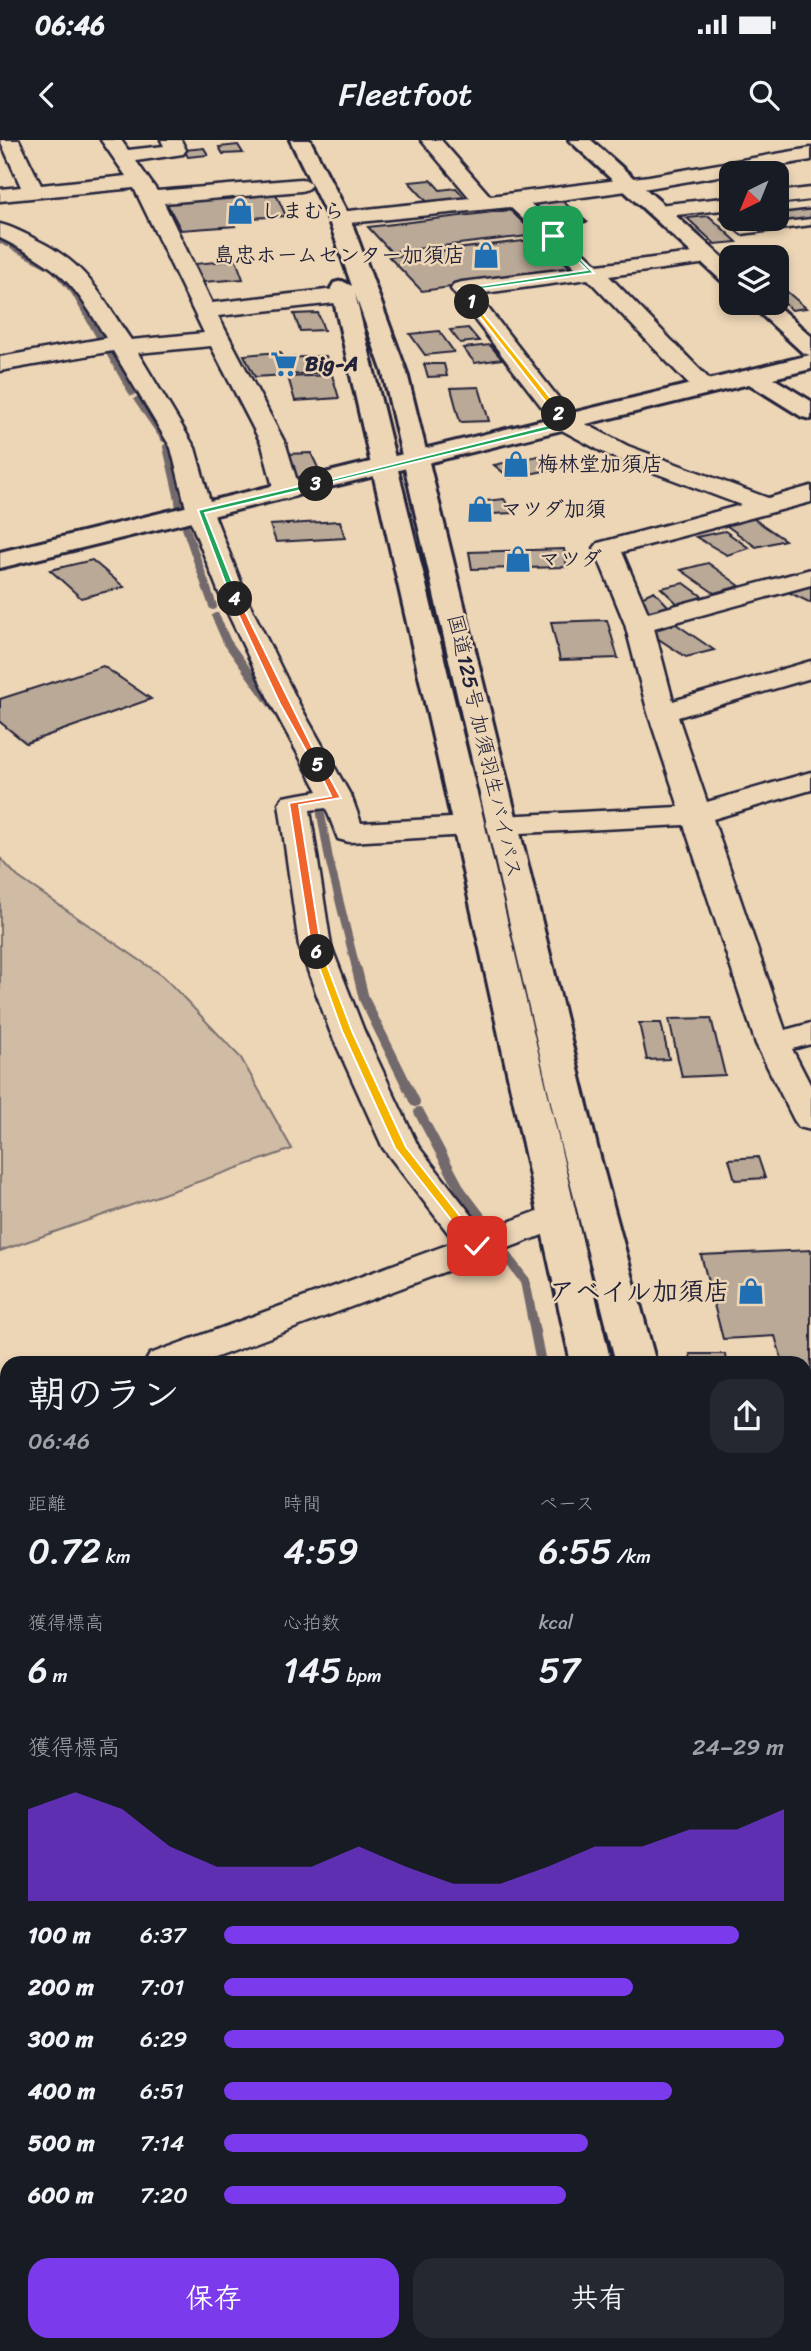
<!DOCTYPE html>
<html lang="ja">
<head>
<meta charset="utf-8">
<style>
  :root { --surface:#171b24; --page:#242831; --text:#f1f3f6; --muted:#9ea1a6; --accent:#7c3aed }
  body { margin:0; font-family:Sriracha,"Klee One",sans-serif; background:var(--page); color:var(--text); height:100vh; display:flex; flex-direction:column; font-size:26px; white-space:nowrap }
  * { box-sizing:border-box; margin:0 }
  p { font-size:23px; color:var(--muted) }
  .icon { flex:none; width:38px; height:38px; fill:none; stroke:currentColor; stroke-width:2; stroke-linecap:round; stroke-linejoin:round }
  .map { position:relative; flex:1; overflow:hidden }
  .panel { position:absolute; left:0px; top:1216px; width:812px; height:996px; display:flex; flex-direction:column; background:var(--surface); border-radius:21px 21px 0 0; box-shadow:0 4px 10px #0003 }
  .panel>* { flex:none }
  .needle { width:46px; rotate:223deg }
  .fabs { position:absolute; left:719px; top:21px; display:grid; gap:14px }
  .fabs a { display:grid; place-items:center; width:70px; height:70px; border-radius:14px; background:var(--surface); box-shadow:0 4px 10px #0003; font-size:35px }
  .pin { position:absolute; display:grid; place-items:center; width:60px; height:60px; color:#fff; margin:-30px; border-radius:14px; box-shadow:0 4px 10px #0006 }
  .km { position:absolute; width:35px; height:35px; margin:-18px; border-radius:50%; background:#222; color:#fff; font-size:19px; line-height:35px; text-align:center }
  .round { display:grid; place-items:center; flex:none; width:74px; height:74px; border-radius:21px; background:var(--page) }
  .headline { display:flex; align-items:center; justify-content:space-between; height:119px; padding:0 28px }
  h1 { font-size:38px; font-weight:600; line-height:52px }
  .figures { display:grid; grid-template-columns:repeat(3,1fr); gap:10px; height:119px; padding:7px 28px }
  .figures div { display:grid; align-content:center }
  .figures b { font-size:35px; font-weight:600 }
  .figures small { font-size:19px; font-weight:400 }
  .figures p { font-size:19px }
  .chart { height:196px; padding:14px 28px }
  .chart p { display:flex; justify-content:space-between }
  .chart svg { width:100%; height:126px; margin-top:7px; fill:var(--accent); opacity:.7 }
  .button { display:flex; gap:14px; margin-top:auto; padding:14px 28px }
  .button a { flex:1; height:80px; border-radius:21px; background:var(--accent); color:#fff; font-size:28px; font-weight:600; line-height:80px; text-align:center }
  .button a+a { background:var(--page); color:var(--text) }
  ul { padding:0 28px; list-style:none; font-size:23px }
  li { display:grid; grid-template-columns:112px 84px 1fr; align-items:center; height:52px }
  li i { height:18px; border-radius:9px; background:var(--accent) }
  .status { display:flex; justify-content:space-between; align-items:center; height:49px; padding:0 35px; background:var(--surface); direction:ltr }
  .status svg { height:19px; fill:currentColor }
  header { display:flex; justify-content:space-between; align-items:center; height:91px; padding:0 28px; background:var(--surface); font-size:32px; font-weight:600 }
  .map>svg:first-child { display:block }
  .green { fill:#d0bca4; stroke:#796f70; stroke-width:2 }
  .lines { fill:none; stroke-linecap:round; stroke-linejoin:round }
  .stream-far3 { stroke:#72696c; stroke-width:6 }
  .stream-far2 { stroke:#72696c; stroke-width:8 }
  .stream-far1 { stroke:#72696c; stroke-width:10 }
  .stream { stroke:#72696c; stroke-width:12 }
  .building { fill:#baa997; stroke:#22223b; stroke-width:2 }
  .service-casing { stroke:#22223b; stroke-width:5 }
  .minor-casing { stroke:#22223b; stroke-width:5 }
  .tertiary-casing { stroke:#22223b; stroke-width:6 }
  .trunk-casing { stroke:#22223b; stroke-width:6 }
  .service { fill:#edd6b6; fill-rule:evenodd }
  .minor { fill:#edd6b6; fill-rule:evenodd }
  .tertiary { fill:#edd6b6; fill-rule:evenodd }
  .trunk { fill:#edd6b6; fill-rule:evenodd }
  .split-1 { fill:#22a559; stroke:#fff; stroke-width:2 }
  .split-2 { fill:#f5b400; stroke:#fff; stroke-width:2 }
  .split-3 { fill:#22a559; stroke:#fff; stroke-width:2 }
  .split-4 { fill:#22a559; stroke:#fff; stroke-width:2 }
  .split-5 { fill:#f0652b; stroke:#fff; stroke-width:2 }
  .split-6 { fill:#f0652b; stroke:#fff; stroke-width:2 }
  .split-7 { fill:#f5b400; stroke:#fff; stroke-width:2 }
  .labels { text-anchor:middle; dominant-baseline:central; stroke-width:5; stroke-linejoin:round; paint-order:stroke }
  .far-poi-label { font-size:21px; font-weight:bold; fill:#22223b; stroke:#edd6b6; text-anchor:start }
  .far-street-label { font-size:21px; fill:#22223b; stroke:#edd6b6 }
  .poi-label { font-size:26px; font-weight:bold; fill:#22223b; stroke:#edd6b6; text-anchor:end }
</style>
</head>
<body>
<div class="status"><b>06:46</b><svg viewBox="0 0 49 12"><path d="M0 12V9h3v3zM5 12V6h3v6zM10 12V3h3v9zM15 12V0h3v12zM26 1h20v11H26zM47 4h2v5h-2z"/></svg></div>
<header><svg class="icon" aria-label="back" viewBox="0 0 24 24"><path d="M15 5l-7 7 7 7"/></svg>Fleetfoot<svg class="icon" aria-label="search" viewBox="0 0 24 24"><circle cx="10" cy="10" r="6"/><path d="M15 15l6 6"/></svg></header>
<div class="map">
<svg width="811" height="2211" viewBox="0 0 811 2211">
  <rect width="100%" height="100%" fill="#edd6b6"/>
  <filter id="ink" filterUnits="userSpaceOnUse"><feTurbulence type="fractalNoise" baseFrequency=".0143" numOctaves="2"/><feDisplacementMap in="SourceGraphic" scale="14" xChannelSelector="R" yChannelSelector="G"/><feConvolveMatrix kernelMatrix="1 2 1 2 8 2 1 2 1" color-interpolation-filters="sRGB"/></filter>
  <g filter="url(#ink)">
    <!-- green -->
    <polygon class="green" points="0,718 18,737 163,836 241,918 292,1009 0,1111"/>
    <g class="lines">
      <!-- stream-far3 -->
      <g class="stream-far3">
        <polyline points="0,100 7,104"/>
        <polyline points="13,107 53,128 74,152 101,200"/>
        <polyline points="105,206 132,253"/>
        <polyline points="137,260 164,299"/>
        <polyline points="166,307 179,364"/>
      </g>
      <!-- stream-far2 -->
      <g class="stream-far2">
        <polyline points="179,362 180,367"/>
        <polyline points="186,388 213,466"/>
        <polyline points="216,477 227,502 274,568"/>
        <polyline points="319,663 329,719 357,832"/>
      </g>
      <!-- stream-far1 -->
      <g class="stream-far1">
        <polyline points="357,830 364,859 415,962"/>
        <polyline points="419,972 461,1051 486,1084"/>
        <polyline points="501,1109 525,1141 541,1223"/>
      </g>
      <!-- stream -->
      <polyline class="stream" points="805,1454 811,1459"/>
    </g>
    <!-- building -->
    <g class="building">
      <polygon points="238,5 243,13 223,14 219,7"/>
      <polygon points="204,8 208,15 188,17 184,10"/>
      <polygon points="431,40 440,50 456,48 467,60 429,64 409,42"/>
      <polygon points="276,54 286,76 231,79 235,86 181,90 166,62"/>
      <polygon points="560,59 587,82 557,86 531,62"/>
      <polygon points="811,69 811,79 770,84 765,79 777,79 777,72"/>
      <polygon points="510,70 536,95 391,112 368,87"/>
      <polygon points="709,76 737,102 715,104 687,78"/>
      <polygon points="540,99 573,130 422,151 389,117"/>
      <polygon points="236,120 243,139 203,142 194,124"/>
      <polygon points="777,143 806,168 792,170 777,157"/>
      <polygon points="318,173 324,190 300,191 294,174"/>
      <polygon points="468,188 479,201 460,203 450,190"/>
      <polygon points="439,191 454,212 425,215 410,194"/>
      <polygon points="490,205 502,219 475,223 463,208"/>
      <polygon points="280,212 284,218 326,216 331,232 255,237 244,215"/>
      <polygon points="424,224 444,224 447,236 428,237"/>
      <polygon points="332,235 339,258 295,261 288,237"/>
      <polygon points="479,247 489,281 460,282 451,248"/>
      <polygon points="311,313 320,332 297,338 286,314"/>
      <polygon points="538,316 554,329 510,338 494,325"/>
      <polygon points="504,359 513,373 491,374 485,361"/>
      <polygon points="751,377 785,400 756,407 723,383"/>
      <polygon points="340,381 345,398 276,402 270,385"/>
      <polygon points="725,391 749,408 727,415 696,397"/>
      <polygon points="564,409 567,427 472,429 469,412"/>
      <polygon points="92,420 124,447 81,458 50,430"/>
      <polygon points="708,423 740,446 714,453 681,430"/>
      <polygon points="684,443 703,457 679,465 661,448"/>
      <polygon points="811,445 811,463 786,451"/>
      <polygon points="654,451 670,468 643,472 632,461"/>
      <polygon points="607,480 618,518 560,520 551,482"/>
      <polygon points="676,484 714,510 686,517 648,492"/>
      <polygon points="103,526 151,559 26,603 0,582 0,559"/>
      <polygon points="711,878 725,935 682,937 669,879"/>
      <polygon points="639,883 661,883 669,919 647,920"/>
      <polygon points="758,1017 765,1038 735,1040 729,1019"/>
      <polygon points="811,1110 811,1234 805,1234 805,1223 783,1223 775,1196 723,1199 701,1115"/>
      <polygon points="690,1214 725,1214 726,1223 691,1223"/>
    </g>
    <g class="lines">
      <defs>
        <g id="service">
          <polygon points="811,62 811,68 777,72 777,66"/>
          <polygon points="732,72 732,79 744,87 811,79 811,85 742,94 722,78"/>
        </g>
        <g id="minor">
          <path d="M0,0H19L41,45L126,36L101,0H121L128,10L164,6L161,0H181L186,10L183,14L136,21L157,51L301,39L308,41L311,45L308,49L301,51L164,63L212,163L344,148L352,150L355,155L352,160L344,162L218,176L286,305L300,351L296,356L287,359L278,356L274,351L262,305L211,206L138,213L195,308L213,372L249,463L299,564L352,658L361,683L469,677L480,680L484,686L480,692L469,695L349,702L338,699L326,668L310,670L331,806L364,891L418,1006L484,1091L546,1068L559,1065L572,1068L577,1076L572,1084L201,1223H145L150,1214L455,1102L383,1008L330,891L299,806L279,663L283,657L318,651L271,564L223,463L187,372L171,308L113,211L0,231V217L106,198C72,140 60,128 0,98V84C12,87 24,93 35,99C89,125 99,154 131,200L204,193L134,48L0,61V49L21,47Z"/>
          <polygon points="421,0 441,0 490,56 649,36 811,8 811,20 649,48 531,64 598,125 708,111 716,112 719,117 716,122 708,123 609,136 712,242 716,247 712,252 696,252 588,139 477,154 574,278 628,306 768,358 811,346 811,362 622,412 648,473 811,429 811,445 654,488 673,561 811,521 811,538 678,577 707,662 811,632 811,650 713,679 785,890 811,883 811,904 792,909 811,946 811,990 799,987 794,980 756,904 684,685 501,694 490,691 486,685 490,679 501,676 679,667 648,573 625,484 594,408 598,403 741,365 610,316 558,288 451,149 454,144 462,142 576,128 510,67 339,84 332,82 329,78 332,74 339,72 470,58"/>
          <polygon points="811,48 811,60 777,64 777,52"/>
          <polygon points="732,57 732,69 658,77 651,75 648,71 651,67 658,65"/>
          <polygon points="811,1237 811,1263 805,1264 805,1238"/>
          <polygon points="7,1269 7,1296 0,1298 0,1271"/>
        </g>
        <g id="tertiary">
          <polygon points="569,0 591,0 732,126 732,145 724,143"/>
          <polygon points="749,163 774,163 811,196 811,229 773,238 811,261 811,279 802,277 749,244 0,428 0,412 810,215 803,213"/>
          <polygon points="811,1941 811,1986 805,1989 805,1943"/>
          <polygon points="289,2205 355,2205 353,2211 287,2211"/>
        </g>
        <g id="trunk">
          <polygon points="290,0 310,0 350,78 407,233 597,1006 656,1223 616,1223 561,1006 383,233 355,154 485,686 611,1223 571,1223 453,686 331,148 334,143 342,141 352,146 328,78"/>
          <polygon points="805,1872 811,1875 811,1941 805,1939"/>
          <polygon points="805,2164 811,2166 811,2211 781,2211 780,2205 805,2205"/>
        </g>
      </defs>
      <!-- service casing -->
      <use href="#service" class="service-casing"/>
      <!-- minor casing -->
      <use href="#minor" class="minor-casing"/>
      <!-- tertiary casing -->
      <use href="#tertiary" class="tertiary-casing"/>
      <!-- trunk casing -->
      <use href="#trunk" class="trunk-casing"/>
      <!-- service -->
      <use href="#service" class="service"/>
      <!-- minor -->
      <use href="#minor" class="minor"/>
      <!-- tertiary -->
      <use href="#tertiary" class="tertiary"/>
      <!-- trunk -->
      <use href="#trunk" class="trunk"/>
    </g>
  </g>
  <!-- split-1 -->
  <polygon class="split-1" points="551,94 556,94 594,133 467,151 475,162 472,164 459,149 587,130"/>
  <!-- split-2 -->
  <polygon class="split-2" points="472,160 562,272 562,275 556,275 469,163"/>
  <!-- split-3 -->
  <polygon class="split-3" points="556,272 562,272 569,285 316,346 312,344 561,282"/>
  <!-- split-4 -->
  <polygon class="split-4" points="316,342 319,346 205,373 239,459 232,461 198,370"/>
  <!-- split-5 -->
  <polygon class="split-5" points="235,456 239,459 322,627 314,625 280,564 231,459"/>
  <!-- split-6 -->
  <polygon class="split-6" points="315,623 322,623 341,658 299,665 322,812 317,815 312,812 289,663 331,656"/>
  <!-- split-7 -->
  <polygon class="split-7" points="313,810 322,812 352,891 406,1007 481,1103 481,1108 473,1108 395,1008 342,891"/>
  <!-- icons -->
  <defs>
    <symbol id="shop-bare" viewBox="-9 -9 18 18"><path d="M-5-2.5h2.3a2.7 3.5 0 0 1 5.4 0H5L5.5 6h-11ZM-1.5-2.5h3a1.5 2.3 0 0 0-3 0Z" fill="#1f6fb2" stroke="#edd6b6" stroke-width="2.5" paint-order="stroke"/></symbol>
    <symbol id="supermarket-bare" viewBox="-9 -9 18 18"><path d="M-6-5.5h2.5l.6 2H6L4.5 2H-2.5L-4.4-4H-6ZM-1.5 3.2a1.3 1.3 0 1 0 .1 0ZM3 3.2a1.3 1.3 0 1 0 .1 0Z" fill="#1f6fb2" stroke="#edd6b6" stroke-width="2.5" paint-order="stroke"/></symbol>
  </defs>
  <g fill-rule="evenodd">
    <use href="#shop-bare" x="221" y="52" width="38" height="38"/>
    <use href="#shop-bare" x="467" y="96" width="38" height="38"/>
    <use href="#supermarket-bare" x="265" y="205" width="38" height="38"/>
    <use href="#shop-bare" x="497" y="305" width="38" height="38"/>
    <use href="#shop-bare" x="461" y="350" width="38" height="38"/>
    <use href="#shop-bare" x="499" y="400" width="38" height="38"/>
    <use href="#shop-bare" x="732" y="1132" width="38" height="38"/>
  </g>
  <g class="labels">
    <!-- far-poi labels -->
    <g class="far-poi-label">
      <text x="261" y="71">しまむら</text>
      <text x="465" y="115" text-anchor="end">島忠ホームセンター加須店</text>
      <text x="305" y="224">Big-A</text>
      <text x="537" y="324">梅林堂加須店</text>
      <text x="501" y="369">マツダ加須</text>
      <text x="539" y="419">マツダ</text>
    </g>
    <!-- far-street labels -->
    <g class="far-street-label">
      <text transform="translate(485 606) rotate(77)">国道125号 加須羽生バイパス</text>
    </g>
    <!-- poi labels -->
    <g class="poi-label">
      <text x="730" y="1151">アベイル加須店</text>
    </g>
  </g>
</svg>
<div class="fabs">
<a><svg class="needle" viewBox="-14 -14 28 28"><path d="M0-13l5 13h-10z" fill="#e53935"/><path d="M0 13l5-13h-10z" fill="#9ea1a6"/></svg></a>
<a><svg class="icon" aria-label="layers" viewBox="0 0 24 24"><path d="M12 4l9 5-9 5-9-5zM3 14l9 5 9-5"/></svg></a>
</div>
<div class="pin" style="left:553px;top:96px;background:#1e9e55"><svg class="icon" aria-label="arrive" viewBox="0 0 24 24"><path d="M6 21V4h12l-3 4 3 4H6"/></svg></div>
<div class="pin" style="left:477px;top:1106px;background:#d93025"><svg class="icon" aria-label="check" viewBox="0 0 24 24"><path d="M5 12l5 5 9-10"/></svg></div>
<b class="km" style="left:472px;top:162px">1</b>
<b class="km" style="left:559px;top:274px">2</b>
<b class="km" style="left:316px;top:344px">3</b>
<b class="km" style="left:235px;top:459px">4</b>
<b class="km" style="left:318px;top:625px">5</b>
<b class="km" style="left:317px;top:812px">6</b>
<section class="panel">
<div class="headline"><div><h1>朝のラン</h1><p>06:46</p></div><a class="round"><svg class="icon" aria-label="share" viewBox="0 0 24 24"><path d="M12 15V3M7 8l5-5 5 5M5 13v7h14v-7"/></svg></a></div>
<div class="figures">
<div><p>距離</p><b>0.72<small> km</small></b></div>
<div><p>時間</p><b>4:59</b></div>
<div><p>ペース</p><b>6:55<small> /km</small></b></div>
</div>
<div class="figures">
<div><p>獲得標高</p><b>6<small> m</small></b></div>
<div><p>心拍数</p><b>145<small> bpm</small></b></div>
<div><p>kcal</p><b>57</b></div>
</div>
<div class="chart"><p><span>獲得標高</span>24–29 m</p>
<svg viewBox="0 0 160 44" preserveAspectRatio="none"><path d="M0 44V12L10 6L20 12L30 25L40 32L50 32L60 32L70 25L80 32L90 38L100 38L110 32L120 25L130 25L140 19L150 19L160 12V44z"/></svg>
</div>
<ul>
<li><b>100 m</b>6:37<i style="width:92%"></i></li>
<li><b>200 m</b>7:01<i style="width:73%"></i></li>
<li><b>300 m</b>6:29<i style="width:100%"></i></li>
<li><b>400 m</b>6:51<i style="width:80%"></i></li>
<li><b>500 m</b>7:14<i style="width:65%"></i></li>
<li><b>600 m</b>7:20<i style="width:61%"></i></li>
</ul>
<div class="button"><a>保存</a><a>共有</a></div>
</section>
</div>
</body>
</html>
